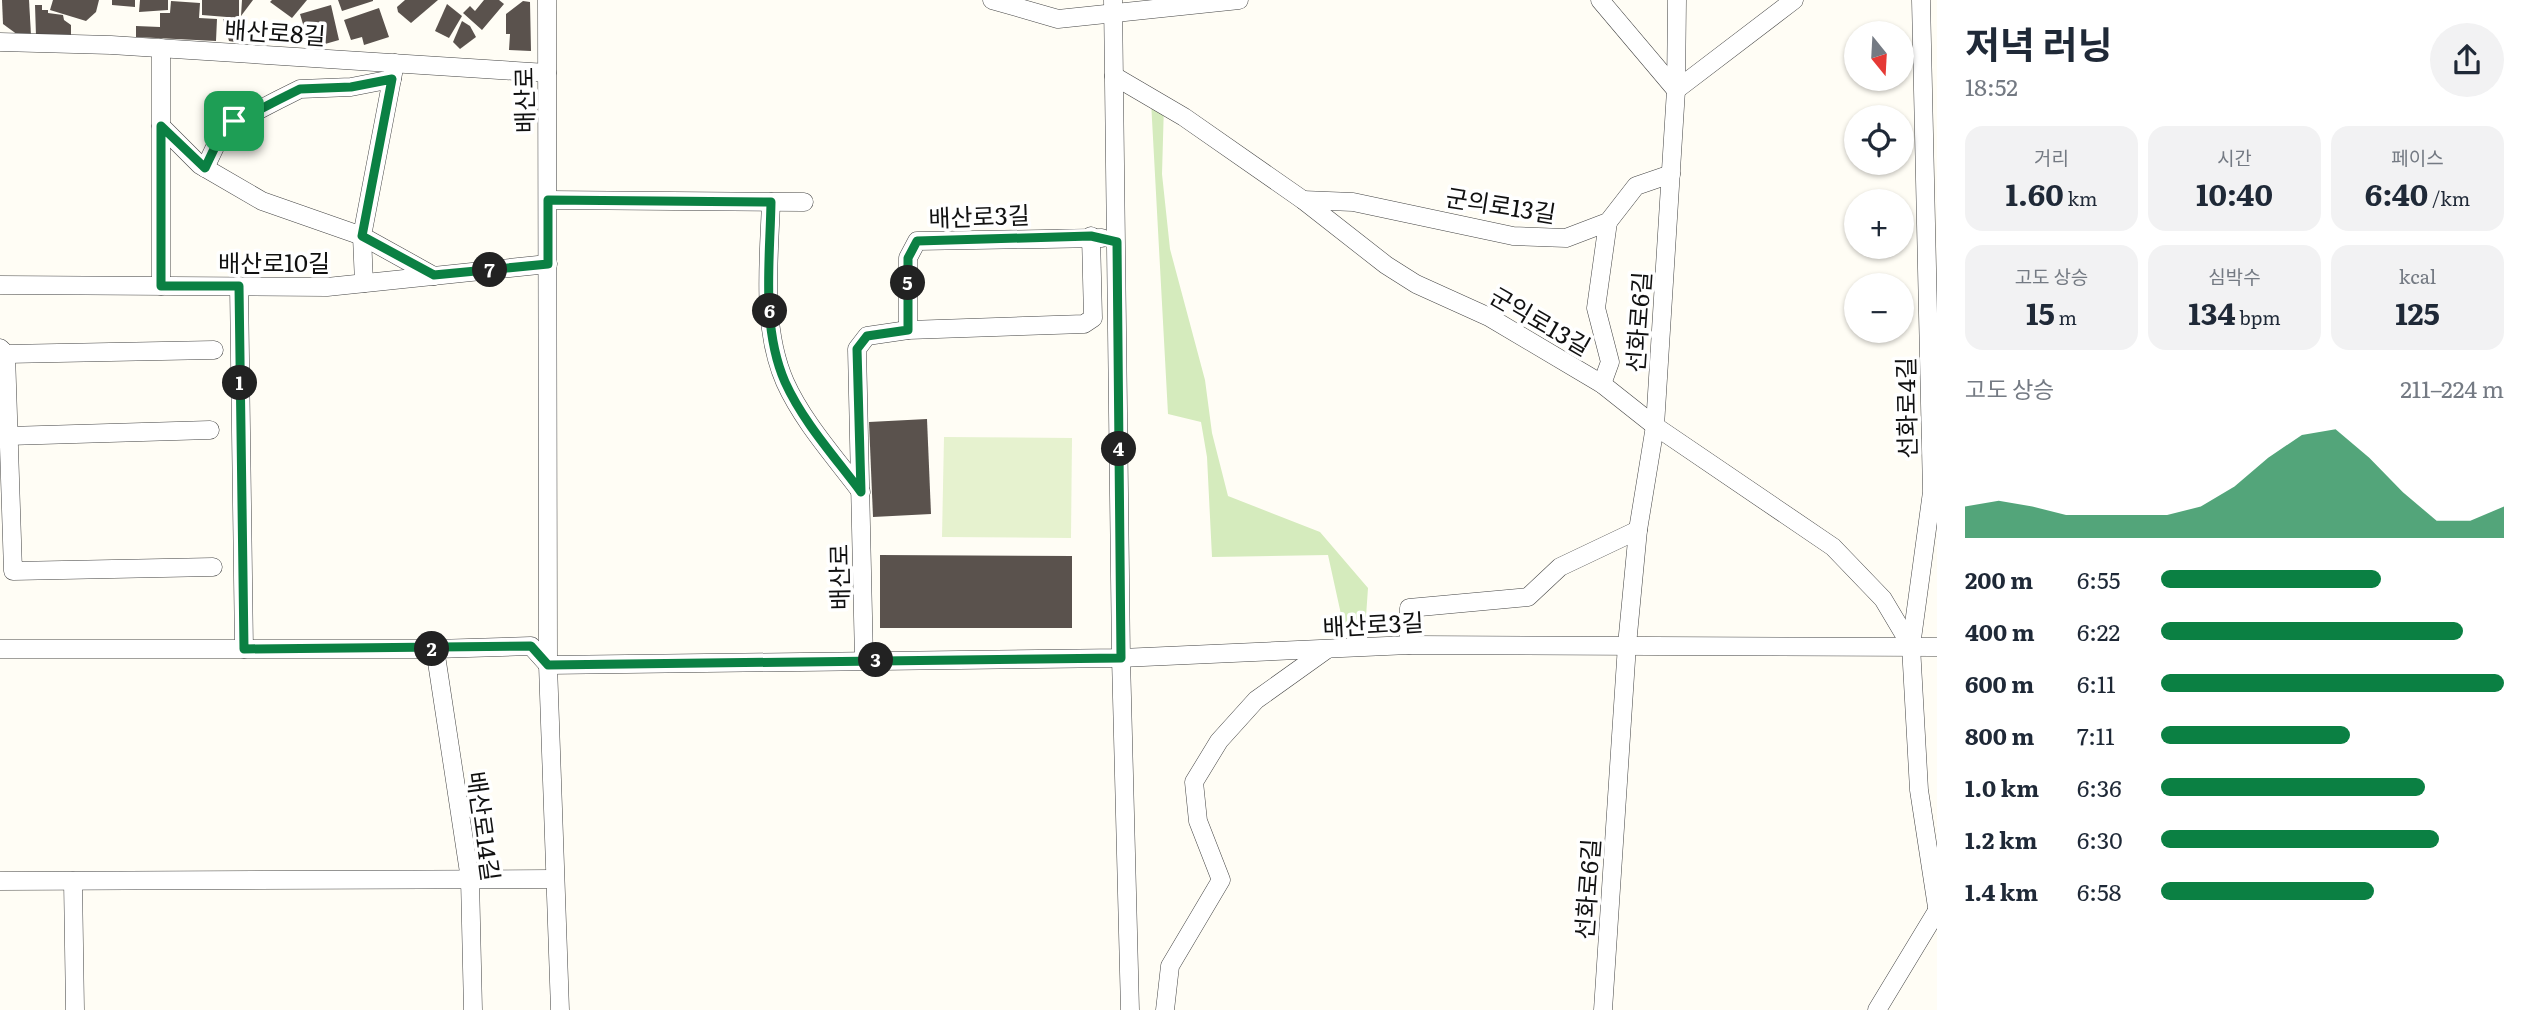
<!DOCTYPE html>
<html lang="ko">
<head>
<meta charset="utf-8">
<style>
  :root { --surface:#fff; --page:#f2f2f3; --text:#1f2937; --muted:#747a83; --accent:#0b8043 }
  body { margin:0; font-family:Literata,"Noto Sans KR",serif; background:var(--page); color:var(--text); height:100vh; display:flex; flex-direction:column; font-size:26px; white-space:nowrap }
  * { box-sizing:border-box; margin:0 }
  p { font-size:23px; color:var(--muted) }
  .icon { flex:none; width:38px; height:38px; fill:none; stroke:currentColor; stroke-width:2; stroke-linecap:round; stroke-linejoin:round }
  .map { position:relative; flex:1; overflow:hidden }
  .sheet { display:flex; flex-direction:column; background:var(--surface); width:595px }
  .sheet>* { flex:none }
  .needle { width:46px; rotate:162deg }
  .fabs { position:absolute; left:1844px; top:21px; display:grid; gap:14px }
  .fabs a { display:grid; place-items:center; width:70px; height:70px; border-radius:50%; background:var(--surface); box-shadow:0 2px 5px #0004; font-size:35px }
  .pin { position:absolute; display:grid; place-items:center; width:60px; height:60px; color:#fff; margin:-30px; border-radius:14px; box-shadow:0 4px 10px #0006 }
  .km { position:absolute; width:35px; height:35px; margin:-18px; border-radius:50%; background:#222; color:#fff; font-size:19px; line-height:35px; text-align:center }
  .round { display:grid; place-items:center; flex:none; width:74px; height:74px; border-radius:37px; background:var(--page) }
  .head { display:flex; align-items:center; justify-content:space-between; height:119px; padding:0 28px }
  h1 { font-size:38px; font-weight:700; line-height:52px }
  .metrics { display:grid; grid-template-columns:repeat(3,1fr); gap:10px; height:119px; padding:7px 28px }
  .metrics div { display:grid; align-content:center; border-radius:18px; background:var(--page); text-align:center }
  .metrics b { font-size:30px; font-weight:700 }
  .metrics small { font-size:19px; font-weight:400 }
  .metrics p { font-size:19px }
  .chart { height:196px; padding:14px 28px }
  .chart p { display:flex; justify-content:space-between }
  .chart svg { width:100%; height:126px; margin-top:7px; fill:var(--accent); opacity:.7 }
  ul { padding:0 28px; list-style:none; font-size:23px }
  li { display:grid; grid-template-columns:112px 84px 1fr; align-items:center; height:52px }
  li i { height:18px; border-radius:9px; background:var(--accent) }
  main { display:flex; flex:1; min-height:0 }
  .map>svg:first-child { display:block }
  .green { fill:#d5ebbd }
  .pitch { fill:#e6f2cf }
  .building { fill:#5a524d }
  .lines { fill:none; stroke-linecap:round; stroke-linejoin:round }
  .minor-casing { stroke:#444; stroke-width:19 }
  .minor { stroke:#fff; stroke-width:18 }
  .route-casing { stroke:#fff; stroke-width:14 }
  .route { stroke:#0b8043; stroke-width:9 }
  .labels { text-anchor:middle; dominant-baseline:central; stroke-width:7; stroke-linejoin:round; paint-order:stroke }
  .street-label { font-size:24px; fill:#111; stroke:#fff }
</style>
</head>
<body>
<main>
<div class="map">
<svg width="1937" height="1010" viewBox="0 0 1937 1010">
  <rect width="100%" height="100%" fill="#fffdf5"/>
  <!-- green -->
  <polygon class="green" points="1151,101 1164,104 1162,174 1170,249 1205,380 1212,433 1228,496 1320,532 1368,588 1365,631 1344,628 1328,555 1212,557 1207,457 1201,422 1168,414"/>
  <!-- pitch -->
  <polygon class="pitch" points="944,437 1072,438 1071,538 942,537"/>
  <!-- building -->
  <g class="building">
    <polygon points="2,0 29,0 31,35 18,35 3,24"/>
    <polygon points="53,0 99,0 96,12 86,21 50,10"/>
    <polygon points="112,0 135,0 135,7 112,5"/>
    <polygon points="140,0 168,0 168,10 139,12"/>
    <polygon points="202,0 239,0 239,18 202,15"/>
    <polygon points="242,0 253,0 241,16"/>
    <polygon points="272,0 307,0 292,18 270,2"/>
    <polygon points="338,0 373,0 373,1 342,11"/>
    <polygon points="405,0 438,0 411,23 398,12 397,7"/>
    <polygon points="484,0 499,0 504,4 482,30 463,13 470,6 475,11"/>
    <polygon points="171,1 200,3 199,18 217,19 216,41 136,37 136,26 160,27 160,13 170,13"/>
    <polygon points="523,1 530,2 531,51 509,50 510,34 506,34 506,14"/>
    <polygon points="447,4 462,16 449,38 435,31"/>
    <polygon points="35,5 42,5 42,10 48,10 48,13 63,15 64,20 71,25 71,35 36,36"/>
    <polygon points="331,5 339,40 325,44 322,36 308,41 300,14"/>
    <polygon points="379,8 389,37 364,45 362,37 351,40 344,20"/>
    <polygon points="223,19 234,20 241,43 229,41"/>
    <polygon points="462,21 470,26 476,37 460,49 453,42"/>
    <polygon points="277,22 279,28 268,32 265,26"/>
    <polygon points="927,419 931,514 873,517 869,422"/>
    <polygon points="880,555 1072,556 1072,628 880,628"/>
  </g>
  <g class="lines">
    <defs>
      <g id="minor">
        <polyline points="547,0 548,665 560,1010"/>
        <polyline points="992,0 1058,19 1239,0"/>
        <polyline points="1113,0 1121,658 1130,1010"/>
        <polyline points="1600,0 1676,90"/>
        <polyline points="1921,0 1932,492 1911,646 1919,790 1937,907"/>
        <polyline points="0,42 111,45 547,73"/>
        <polyline points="161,48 161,286"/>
        <polyline points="1114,76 1184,117 1303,200 1386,265 1416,284 1489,317 1602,384 1655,426 1833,547 1883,599 1911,646"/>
        <polyline points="1676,90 1794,0"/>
        <polyline points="161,126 200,165 262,201 362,236 434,276"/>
        <polyline points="205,168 224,128 278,100 300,89 351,87 392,79"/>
        <polyline points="548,200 804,202"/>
        <polyline points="1303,200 1353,202 1513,236 1566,238 1608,222 1636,186 1671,174"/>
        <path d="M771,202C769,261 761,327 785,382C803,422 835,457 861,492"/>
        <polyline points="364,283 362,236 395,63"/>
        <polyline points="0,285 327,287 548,264"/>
        <polyline points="239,286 244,649"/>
        <polyline points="908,330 908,258 917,241 1102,238"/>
        <polyline points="0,348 6,354 214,350"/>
        <polyline points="6,354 13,571 213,567"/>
        <polyline points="1602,384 1610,362 1596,308 1608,222"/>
        <polyline points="8,436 210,430"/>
        <polyline points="1409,645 1409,608 1528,597 1560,567 1638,530"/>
        <polyline points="0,649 435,649 531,646 548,665 1121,658 1409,645 1937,647"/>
        <polyline points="435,649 470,879 473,1010"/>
        <polyline points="864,660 857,349 867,336 908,330 1084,324 1093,318 1091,236"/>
        <polyline points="0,881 554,879"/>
        <polyline points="73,881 75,1010"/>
        <polyline points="1165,1010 1170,966 1221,880 1198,821 1194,782 1219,741 1256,700 1326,650"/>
        <polyline points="1603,1010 1627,645 1638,530 1655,426 1676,90 1677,0"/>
        <polyline points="1877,1010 1937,911"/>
      </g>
    </defs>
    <!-- minor casing -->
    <use href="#minor" class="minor-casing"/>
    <!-- minor -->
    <use href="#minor" class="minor"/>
  </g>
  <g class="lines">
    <defs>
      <path id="route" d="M392,79L362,236L434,275L548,264V200L771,202C770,261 761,327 785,382C803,422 835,457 861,492L857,349L867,336L908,330V258L917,241L1091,236L1117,242L1121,658L548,665L531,646L244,649L239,286H161V126L205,168L224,128L278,100L300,89L351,87Z"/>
    </defs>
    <!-- route casing -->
    <use href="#route" class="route-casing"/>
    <!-- route -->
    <use href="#route" class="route"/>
  </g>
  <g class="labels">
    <!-- street labels -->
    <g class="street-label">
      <text transform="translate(275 31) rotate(4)">배산로8길</text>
      <text transform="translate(523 100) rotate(-91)">배산로</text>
      <text transform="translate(1501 204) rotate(9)">군의로13길</text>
      <text transform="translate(979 215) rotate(-2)">배산로3길</text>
      <text x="274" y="261">배산로10길</text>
      <text transform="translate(1541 320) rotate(30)">군익로13길</text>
      <text transform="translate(1637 322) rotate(-86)">선화로6길</text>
      <text transform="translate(1905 408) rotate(-91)">선화로4길</text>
      <text transform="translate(838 577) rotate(-91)">배산로</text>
      <text transform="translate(1373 623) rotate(-3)">배산로3길</text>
      <text transform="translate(485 826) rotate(82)">배산로14길</text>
      <text transform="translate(1586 889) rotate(-86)">선화로6길</text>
    </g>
  </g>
</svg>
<div class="fabs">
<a><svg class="needle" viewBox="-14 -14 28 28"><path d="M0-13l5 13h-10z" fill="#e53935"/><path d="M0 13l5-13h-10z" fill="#747a83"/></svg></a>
<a><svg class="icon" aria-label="locate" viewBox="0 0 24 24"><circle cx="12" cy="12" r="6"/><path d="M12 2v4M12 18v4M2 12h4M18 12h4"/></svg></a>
<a>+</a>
<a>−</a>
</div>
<div class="pin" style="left:234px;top:121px;background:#1e9e55"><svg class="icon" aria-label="arrive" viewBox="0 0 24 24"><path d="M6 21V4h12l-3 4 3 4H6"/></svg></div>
<b class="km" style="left:240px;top:383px">1</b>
<b class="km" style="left:432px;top:649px">2</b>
<b class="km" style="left:876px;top:660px">3</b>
<b class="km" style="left:1119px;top:449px">4</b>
<b class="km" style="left:908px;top:283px">5</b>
<b class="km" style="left:770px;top:311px">6</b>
<b class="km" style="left:490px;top:270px">7</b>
</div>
<section class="sheet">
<div class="head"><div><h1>저녁 러닝</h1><p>18:52</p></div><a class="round"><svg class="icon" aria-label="share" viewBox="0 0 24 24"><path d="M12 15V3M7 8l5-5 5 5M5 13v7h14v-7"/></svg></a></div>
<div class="metrics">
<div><p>거리</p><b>1.60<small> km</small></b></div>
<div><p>시간</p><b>10:40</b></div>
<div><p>페이스</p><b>6:40<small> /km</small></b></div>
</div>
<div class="metrics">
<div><p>고도 상승</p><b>15<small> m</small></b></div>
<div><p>심박수</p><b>134<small> bpm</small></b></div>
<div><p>kcal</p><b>125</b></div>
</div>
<div class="chart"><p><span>고도 상승</span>211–224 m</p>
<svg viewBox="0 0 160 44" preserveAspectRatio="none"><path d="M0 44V33L10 31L20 33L30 36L40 36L50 36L60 36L70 33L80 26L90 16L100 8L110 6L120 16L130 28L140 38L150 38L160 33V44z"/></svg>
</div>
<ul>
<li><b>200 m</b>6:55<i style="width:64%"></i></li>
<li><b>400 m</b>6:22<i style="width:88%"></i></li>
<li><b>600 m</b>6:11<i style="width:100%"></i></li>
<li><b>800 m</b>7:11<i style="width:55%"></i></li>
<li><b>1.0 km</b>6:36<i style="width:77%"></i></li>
<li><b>1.2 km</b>6:30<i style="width:81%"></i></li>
<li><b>1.4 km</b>6:58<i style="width:62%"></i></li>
</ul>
</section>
</main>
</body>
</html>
